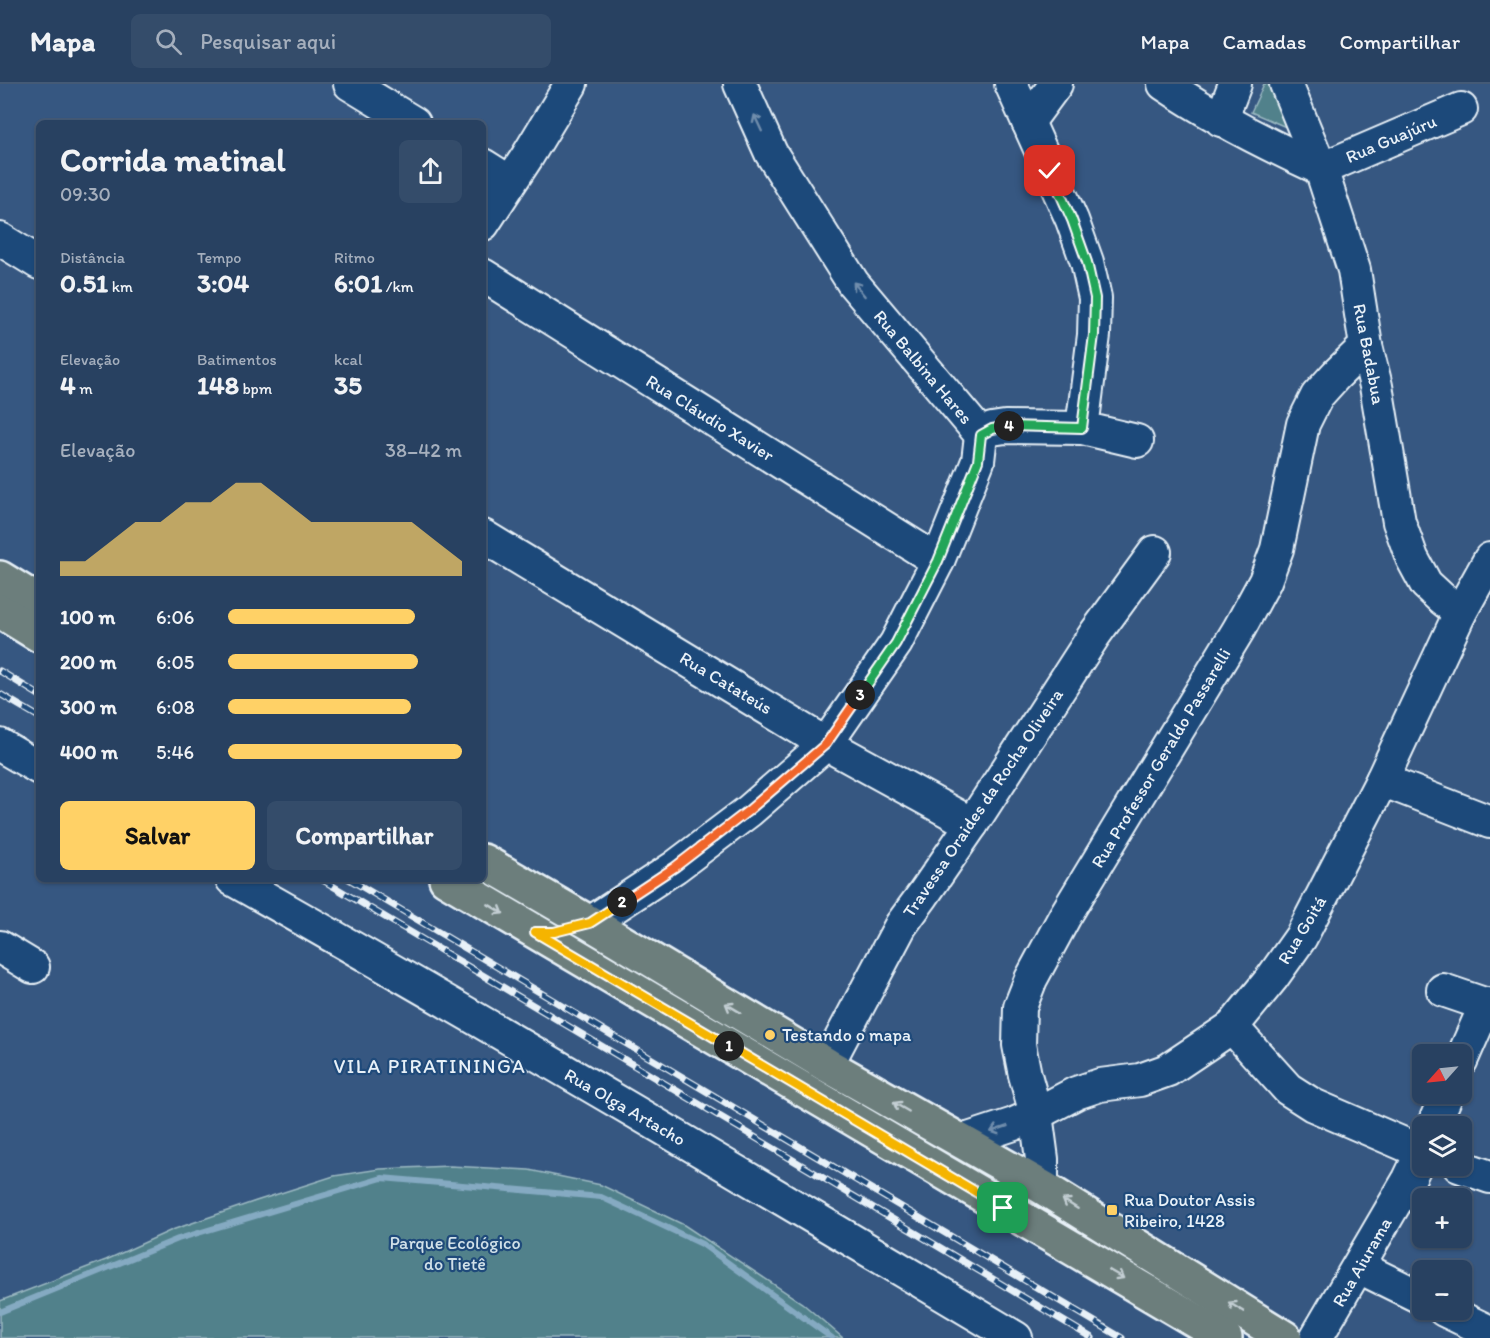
<!DOCTYPE html>
<html lang="pt">
<head>
<meta charset="utf-8">
<style>
  :root { --surface:#284161; --page:#344c6a; --text:#f1f3f6; --muted:#a5afbd; --line:#445a76; --accent:#ffd166 }
  body { margin:0; font-family:Itim,sans-serif; background:var(--page); color:var(--text); height:100vh; display:flex; flex-direction:column; font-size:22px; white-space:nowrap }
  * { box-sizing:border-box; margin:0 }
  p { font-size:20px; color:var(--muted) }
  .icon { flex:none; width:33px; height:33px; fill:none; stroke:currentColor; stroke-width:2; stroke-linecap:round; stroke-linejoin:round }
  .map { position:relative; flex:1; overflow:hidden }
  .panel { position:absolute; left:36px; top:36px; width:450px; height:762px; display:flex; flex-direction:column; background:var(--surface); border-radius:9px; box-shadow:0 2px 4px #0004,0 0 0 2px var(--line) }
  .panel>* { flex:none }
  .needle { width:39px; rotate:243deg }
  .fabs { position:absolute; left:1412px; top:960px; display:grid; gap:12px }
  .fabs a { display:grid; place-items:center; width:60px; height:60px; border-radius:9px; background:var(--surface); box-shadow:0 2px 4px #0004,0 0 0 2px var(--line); font-size:30px }
  .pin { position:absolute; display:grid; place-items:center; width:51px; height:51px; color:#fff; margin:-26px; border-radius:12px; box-shadow:0 3px 9px #0006 }
  .km { position:absolute; width:30px; height:30px; margin:-15px; border-radius:50%; background:#222; color:#fff; font-size:16px; line-height:30px; text-align:center }
  .round { display:grid; place-items:center; flex:none; width:63px; height:63px; border-radius:9px; background:var(--page) }
  .headline { display:flex; align-items:center; justify-content:space-between; height:102px; padding:0 24px }
  h1 { font-size:33px; font-weight:700; line-height:45px }
  .metrics { display:grid; grid-template-columns:repeat(3,1fr); gap:9px; height:102px; padding:6px 24px }
  .metrics div { display:grid; align-content:center }
  .metrics b { font-size:26px; font-weight:700 }
  .metrics small { font-size:16px; font-weight:400 }
  .metrics p { font-size:16px }
  .chart { height:168px; padding:12px 24px }
  .chart p { display:flex; justify-content:space-between }
  .chart svg { width:100%; height:108px; margin-top:6px; fill:var(--accent); opacity:.7 }
  .cta { display:flex; gap:12px; margin-top:auto; padding:12px 24px }
  .cta a { flex:1; height:69px; border-radius:9px; background:var(--accent); color:#111; font-size:24px; font-weight:700; line-height:69px; text-align:center }
  .cta a+a { background:var(--page); color:var(--text) }
  ul { padding:0 24px; list-style:none; font-size:20px }
  li { display:grid; grid-template-columns:96px 72px 1fr; align-items:center; height:45px }
  li i { height:15px; border-radius:8px; background:var(--accent) }
  header { display:flex; align-items:center; gap:36px; box-sizing:border-box; height:84px; padding:0 30px; background:var(--surface); border-bottom:2px solid var(--line) }
  header strong { font-size:28px }
  nav { display:flex; gap:33px; margin-inline-start:auto; font-size:21px }
  .search { width:420px; height:54px; background:var(--page); display:flex; align-items:center; gap:15px; box-sizing:border-box; padding:0 21px; border-radius:9px; color:var(--muted); font-size:22px }
  .map>svg:first-child { display:block }
  .green { fill:#51818b; stroke:#9cb9c2; stroke-width:1.5 }
  .lines { fill:none; stroke-linecap:round; stroke-linejoin:round }
  .stream { stroke:#85aac2; stroke-width:6 }
  .minor-casing { stroke:#e8f1f8; stroke-width:36 }
  .major-casing { stroke:#e8f1f8; stroke-width:38 }
  .minor { stroke:#1f4a7a; stroke-width:32 }
  .major { stroke:#6c7e7c; stroke-width:33 }
  .rail-casing { stroke:#e8f1f8; stroke-width:7 }
  .rail { stroke:#1f4a7a; stroke-width:4.5; stroke-dasharray:14; stroke-linecap:butt }
  .oneway { stroke:#6f8dac }
  .oneway2 { stroke:#c3ced3 }
  .split-1-casing { stroke:#fff; stroke-width:12 }
  .split-2-casing { stroke:#fff; stroke-width:12 }
  .split-3-casing { stroke:#fff; stroke-width:12 }
  .split-4-casing { stroke:#fff; stroke-width:12 }
  .split-5-casing { stroke:#fff; stroke-width:12 }
  .split-1 { stroke:#f5b400; stroke-width:8 }
  .split-2 { stroke:#f5b400; stroke-width:8 }
  .split-3 { stroke:#f0652b; stroke-width:8 }
  .split-4 { stroke:#22a559; stroke-width:8 }
  .split-5 { stroke:#22a559; stroke-width:8 }
  .poi-dot { fill:#ffd166; stroke:#1f4a7a; stroke-width:2 }
  .labels { text-anchor:middle; dominant-baseline:central; stroke-width:4.5; stroke-linejoin:round; paint-order:stroke }
  .street-label { font-size:18px; fill:#e8f1f8; stroke:#1f4a7a }
  .poi-label { font-size:18px; fill:#e8f1f8; stroke:#1f4a7a; text-anchor:start }
  .park-label { font-size:18px; fill:#d1e0e8; stroke:#1f4a7a }
  .neighbourhood-label { font-size:20px; letter-spacing:1.5px; fill:#e8f1f8; stroke:#1f4a7a }
</style>
</head>
<body>
<header>
<strong>Mapa</strong>
<div class="search"><svg class="icon" aria-label="search" viewBox="0 0 24 24"><circle cx="10" cy="10" r="6"/><path d="M15 15l6 6"/></svg>Pesquisar aqui</div>
<nav><a>Mapa</a><a>Camadas</a><a>Compartilhar</a></nav>
</header>
<div class="map">
<svg width="1490" height="1254" viewBox="0 0 1490 1254">
  <rect width="100%" height="100%" fill="#365781"/>
  <filter id="ink" filterUnits="userSpaceOnUse"><feTurbulence type="fractalNoise" baseFrequency=".0167" numOctaves="2"/><feDisplacementMap in="SourceGraphic" scale="12" xChannelSelector="R" yChannelSelector="G"/><feConvolveMatrix kernelMatrix="1 2 1 2 8 2 1 2 1" color-interpolation-filters="sRGB"/></filter>
  <g filter="url(#ink)">
    <!-- green -->
    <g class="green">
      <polygon points="1264,0 1269,0 1286,43 1251,28"/>
      <polygon points="450,1082 529,1086 601,1101 684,1141 802,1219 843,1254 0,1254 0,1217 106,1176 172,1146 256,1117 334,1092 380,1085"/>
    </g>
    <g class="lines">
      <!-- stream -->
      <polyline class="stream" points="0,1228 178,1155 382,1094 601,1113 702,1160 832,1254"/>
      <defs>
        <g id="minor">
          <polyline points="350,0 414,39"/>
          <polyline points="1011,0 1072,136 1087,178 1095,214 1094,251 1082,344"/>
          <path d="M1164,0C1213,33 1266,60 1321,85"/>
          <polyline points="1286,0 1321,85 1354,186 1366,262 1376,302 1399,438 1412,474 1426,500 1440,513 1460,529"/>
          <polyline points="1221,36 1235,0"/>
          <polyline points="1028,38 1056,0"/>
          <polyline points="483,81 510,98"/>
          <polyline points="1321,85 1461,25"/>
          <polyline points="483,140 527,73 571,0"/>
          <polyline points="0,155 39,179"/>
          <polyline points="483,191 938,477"/>
          <polyline points="981,351 992,345 1005,343 1082,344 1137,357"/>
          <polyline points="483,452 826,660 972,740"/>
          <polyline points="0,661 39,684"/>
          <polyline points="1382,696 1490,738"/>
          <path d="M232,795C496,944 756,1099 1016,1254"/>
          <polyline points="590,839 675,783 749,727 826,660 896,559 938,477 978,377 981,351 853,199 771,69 740,0"/>
          <polyline points="0,863 33,883"/>
          <polyline points="1443,906 1490,922"/>
          <polyline points="1232,943 1288,1005 1313,1021 1422,1068"/>
          <polyline points="1461,977 1486,920"/>
          <polyline points="827,981 901,841 923,811 972,740 1095,550 1155,468"/>
          <polyline points="1433,1042 1447,1010"/>
          <polyline points="962,1057 1014,1040 1036,1030 1076,1009 1100,1001 1140,996 1168,986 1232,943 1272,894 1301,853 1382,696 1460,529 1490,475"/>
          <polyline points="1459,1082 1490,1093"/>
          <polyline points="1042,1103 1042,1075 1036,1030 1025,991 1019,961 1020,923 1031,895 1065,832 1239,545 1265,497 1277,465 1303,340 1317,312 1336,291 1366,262"/>
          <polyline points="1359,1183 1422,1214"/>
          <polyline points="1444,1226 1490,1248"/>
          <polyline points="1316,1254 1409,1095 1422,1068"/>
        </g>
        <g id="major">
          <polyline points="0,494 39,518"/>
          <polyline points="0,527 39,551"/>
          <polyline points="483,777 590,839 827,981 1042,1103 1285,1254"/>
          <polyline points="446,795 1225,1254"/>
        </g>
      </defs>
      <!-- minor casing -->
      <use href="#minor" class="minor-casing"/>
      <!-- major casing -->
      <use href="#major" class="major-casing"/>
      <!-- minor -->
      <use href="#minor" class="minor"/>
      <!-- major -->
      <use href="#major" class="major"/>
      <defs>
        <g id="rail">
          <polyline points="0,587 39,611"/>
          <polyline points="0,610 39,633"/>
          <polyline points="321,795 1092,1254"/>
          <polyline points="349,795 1122,1254"/>
        </g>
      </defs>
      <!-- rail casing -->
      <use href="#rail" class="rail-casing"/>
      <!-- rail -->
      <use href="#rail" class="rail"/>
    </g>
    <!-- one-way arrows -->
    <defs><path id="oneway-shaft" d="M-6 0H5M1.5-3L5.5 0L1.5 3" fill="none" stroke-width="1.6" stroke-linecap="round" stroke-linejoin="round" transform="scale(1.5)"/></defs>
    <g class="oneway">
      <use href="#oneway-shaft" transform="translate(758 39) rotate(-115)"/>
      <use href="#oneway-shaft" transform="translate(859 205) rotate(-129)"/>
      <use href="#oneway-shaft" transform="translate(999 1045) rotate(161)"/>
    </g>
    <g class="oneway2">
      <use href="#oneway-shaft" transform="translate(496 825) rotate(31)"/>
      <use href="#oneway-shaft" transform="translate(733 924) rotate(-149)"/>
      <use href="#oneway-shaft" transform="translate(901 1023) rotate(-150)"/>
      <use href="#oneway-shaft" transform="translate(1070 1120) rotate(-148)"/>
      <use href="#oneway-shaft" transform="translate(1116 1190) rotate(30)"/>
      <use href="#oneway-shaft" transform="translate(1236 1223) rotate(-148)"/>
    </g>
  </g>
  <g class="lines" filter="url(#ink)">
    <defs>
      <polyline id="split-1" points="729,962 1003,1124"/>
      <polyline id="split-2" points="622,818 590,839 554,848 535,848 729,962"/>
      <polyline id="split-3" points="622,818 675,783 748,727 826,660 860,611"/>
      <polyline id="split-4" points="860,611 896,559 938,477 978,377 981,351 992,345 1009,342"/>
      <polyline id="split-5" points="1009,342 1082,344 1094,251 1095,214 1087,178 1072,136 1050,87"/>
    </defs>
    <!-- split-1 casing -->
    <use href="#split-1" class="split-1-casing"/>
    <!-- split-2 casing -->
    <use href="#split-2" class="split-2-casing"/>
    <!-- split-3 casing -->
    <use href="#split-3" class="split-3-casing"/>
    <!-- split-4 casing -->
    <use href="#split-4" class="split-4-casing"/>
    <!-- split-5 casing -->
    <use href="#split-5" class="split-5-casing"/>
    <!-- split-1 -->
    <use href="#split-1" class="split-1"/>
    <!-- split-2 -->
    <use href="#split-2" class="split-2"/>
    <!-- split-3 -->
    <use href="#split-3" class="split-3"/>
    <!-- split-4 -->
    <use href="#split-4" class="split-4"/>
    <!-- split-5 -->
    <use href="#split-5" class="split-5"/>
  </g>
  <!-- markers -->
  <g class="poi-dot">
    <circle cx="770" cy="951" r="6"/>
    <rect x="1106" y="1120" width="12" height="12" rx="3"/>
  </g>
  <g class="labels">
    <!-- street labels -->
    <g class="street-label">
      <text transform="translate(1391 55) rotate(-23)">Rua Guajúru</text>
      <text transform="translate(1369 270) rotate(79)">Rua Badabua</text>
      <text transform="translate(923 283) rotate(50)">Rua Balbina Hares</text>
      <text transform="translate(710 334) rotate(32)">Rua Cláudio Xavier</text>
      <text transform="translate(726 599) rotate(31)">Rua Catateús</text>
      <text transform="translate(1161 674) rotate(-59)">Rua Professor Geraldo Passarelli</text>
      <text transform="translate(983 719) rotate(-56)">Travessa Oraides da Rocha Oliveira</text>
      <text transform="translate(1302 846) rotate(-59)">Rua Goitá</text>
      <text transform="translate(625 1023) rotate(30)">Rua Olga Artacho</text>
      <text transform="translate(1362 1178) rotate(-60)">Rua Aiurama</text>
    </g>
    <!-- poi labels -->
    <g class="poi-label">
      <text x="782" y="951">Testando o mapa</text>
      <text x="1124" y="1116">Rua Doutor Assis<tspan x="1124" dy="21">Ribeiro, 1428</tspan></text>
    </g>
    <!-- park labels -->
    <g class="park-label">
      <text x="455" y="1159">Parque Ecológico<tspan x="455" dy="21">do Tietê</tspan></text>
    </g>
    <!-- neighbourhood labels -->
    <g class="neighbourhood-label">
      <text x="430" y="982">VILA PIRATININGA</text>
    </g>
  </g>
</svg>
<div class="fabs">
<a><svg class="needle" viewBox="-14 -14 28 28"><path d="M0-13l5 13h-10z" fill="#e53935"/><path d="M0 13l5-13h-10z" fill="#a5afbd"/></svg></a>
<a><svg class="icon" aria-label="layers" viewBox="0 0 24 24"><path d="M12 4l9 5-9 5-9-5zM3 14l9 5 9-5"/></svg></a>
<a>+</a>
<a>−</a>
</div>
<div class="pin" style="left:1003px;top:1124px;background:#1e9e55"><svg class="icon" aria-label="arrive" viewBox="0 0 24 24"><path d="M6 21V4h12l-3 4 3 4H6"/></svg></div>
<div class="pin" style="left:1050px;top:87px;background:#d93025"><svg class="icon" aria-label="check" viewBox="0 0 24 24"><path d="M5 12l5 5 9-10"/></svg></div>
<b class="km" style="left:729px;top:962px">1</b>
<b class="km" style="left:622px;top:818px">2</b>
<b class="km" style="left:860px;top:611px">3</b>
<b class="km" style="left:1009px;top:342px">4</b>
<section class="panel">
<div class="headline"><div><h1>Corrida matinal</h1><p>09:30</p></div><a class="round"><svg class="icon" aria-label="share" viewBox="0 0 24 24"><path d="M12 15V3M7 8l5-5 5 5M5 13v7h14v-7"/></svg></a></div>
<div class="metrics">
<div><p>Distância</p><b>0.51<small> km</small></b></div>
<div><p>Tempo</p><b>3:04</b></div>
<div><p>Ritmo</p><b>6:01<small> /km</small></b></div>
</div>
<div class="metrics">
<div><p>Elevação</p><b>4<small> m</small></b></div>
<div><p>Batimentos</p><b>148<small> bpm</small></b></div>
<div><p>kcal</p><b>35</b></div>
</div>
<div class="chart"><p><span>Elevação</span>38–42 m</p>
<svg viewBox="0 0 160 44" preserveAspectRatio="none"><path d="M0 44V38L10 38L20 30L30 22L40 22L50 14L60 14L70 6L80 6L90 14L100 22L110 22L120 22L130 22L140 22L150 30L160 38V44z"/></svg>
</div>
<ul>
<li><b>100 m</b>6:06<i style="width:80%"></i></li>
<li><b>200 m</b>6:05<i style="width:81%"></i></li>
<li><b>300 m</b>6:08<i style="width:78%"></i></li>
<li><b>400 m</b>5:46<i style="width:100%"></i></li>
</ul>
<div class="cta"><a>Salvar</a><a>Compartilhar</a></div>
</section>
</div>
</body>
</html>
